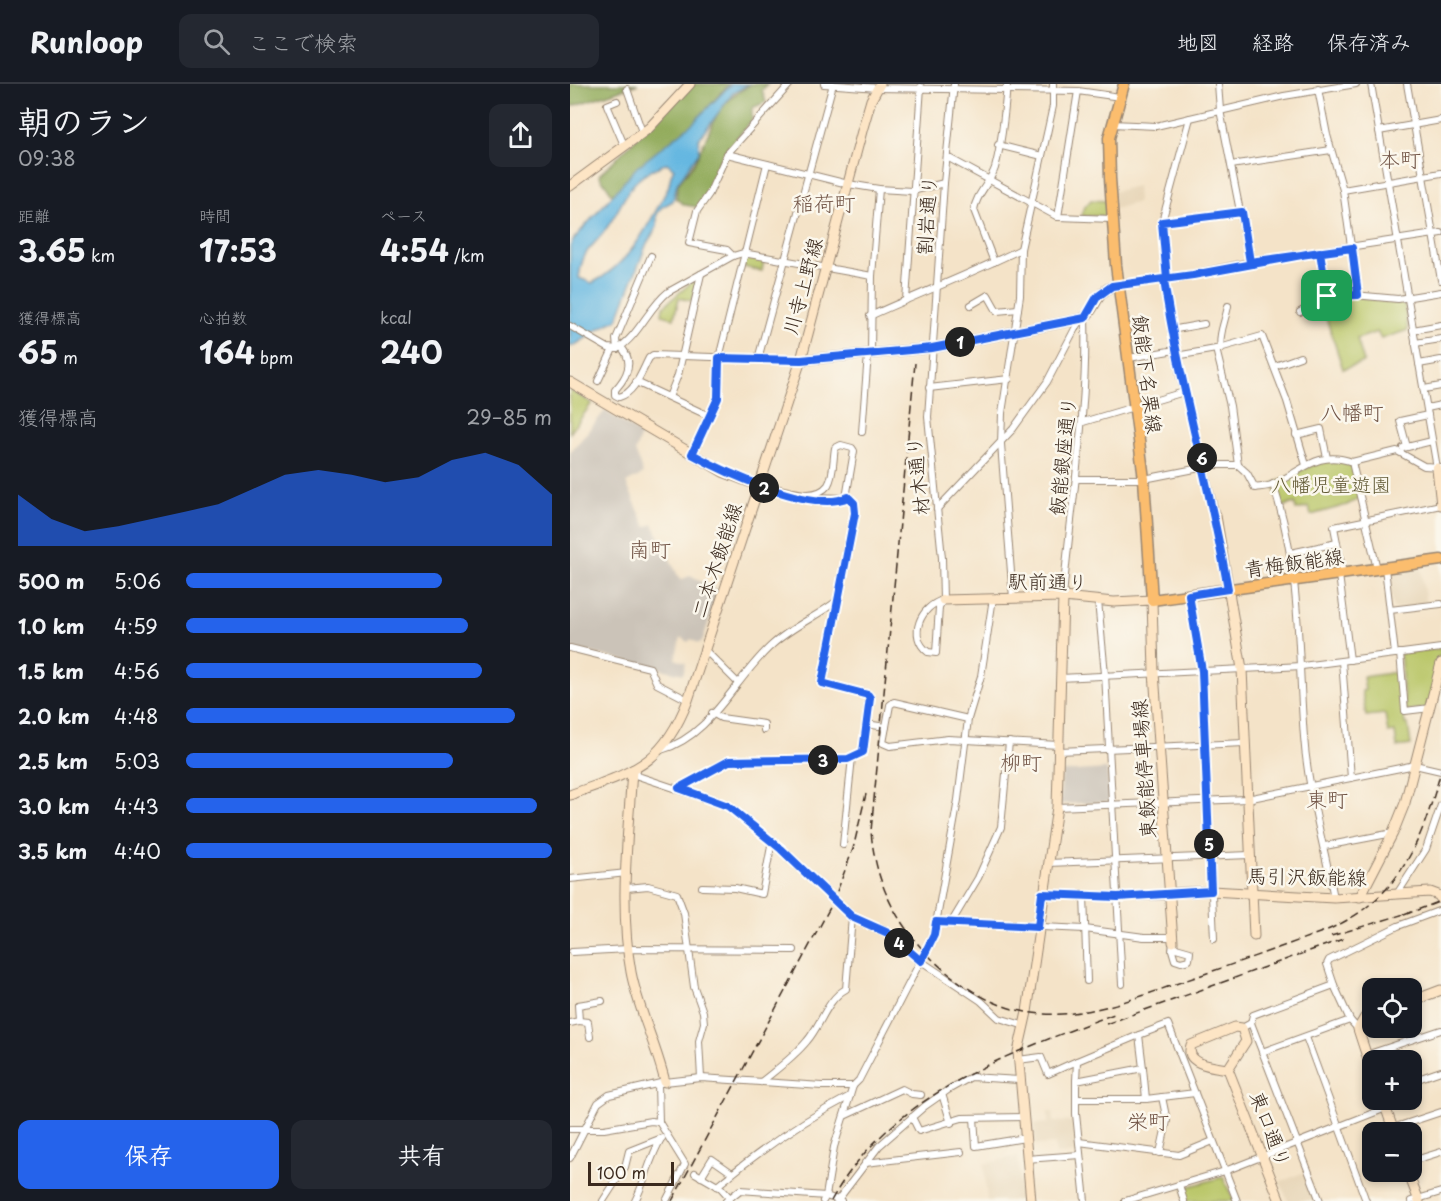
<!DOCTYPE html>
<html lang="ja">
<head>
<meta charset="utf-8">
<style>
  :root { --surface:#171b24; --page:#242831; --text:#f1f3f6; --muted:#9ea1a6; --line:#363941; --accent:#2563eb }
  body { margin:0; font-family:"Playpen Sans","Klee One",sans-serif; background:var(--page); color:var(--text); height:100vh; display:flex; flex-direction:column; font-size:22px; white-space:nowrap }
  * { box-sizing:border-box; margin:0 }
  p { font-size:20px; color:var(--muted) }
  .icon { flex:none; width:33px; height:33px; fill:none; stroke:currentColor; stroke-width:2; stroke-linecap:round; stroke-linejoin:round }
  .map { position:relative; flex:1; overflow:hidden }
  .details { display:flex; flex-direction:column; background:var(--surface); width:570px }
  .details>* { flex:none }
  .buttons { position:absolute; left:792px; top:894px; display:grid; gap:12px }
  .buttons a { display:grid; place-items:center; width:60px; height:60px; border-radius:12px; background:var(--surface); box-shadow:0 3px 9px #0003; font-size:30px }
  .scale { position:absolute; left:18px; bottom:15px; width:86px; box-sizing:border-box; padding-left:6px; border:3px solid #3b2a1e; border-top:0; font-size:16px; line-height:21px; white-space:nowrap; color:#3b2a1e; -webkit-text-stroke:4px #fbf7ec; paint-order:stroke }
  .pin { position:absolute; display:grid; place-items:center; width:51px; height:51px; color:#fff; margin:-26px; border-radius:12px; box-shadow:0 3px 9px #0006 }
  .km { position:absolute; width:30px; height:30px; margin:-15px; border-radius:50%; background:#222; color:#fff; font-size:16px; line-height:30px; text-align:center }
  .round { display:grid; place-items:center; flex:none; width:63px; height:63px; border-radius:12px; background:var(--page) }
  .overview { display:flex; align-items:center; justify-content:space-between; height:102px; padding:0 18px }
  h1 { font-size:33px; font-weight:700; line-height:45px }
  .metrics { display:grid; grid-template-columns:repeat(3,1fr); gap:9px; height:102px; padding:6px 18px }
  .metrics div { display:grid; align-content:center }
  .metrics b { font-size:30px; font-weight:700 }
  .metrics small { font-size:16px; font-weight:400 }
  .metrics p { font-size:16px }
  .chart { height:168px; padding:12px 18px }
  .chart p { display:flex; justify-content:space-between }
  .chart svg { width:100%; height:108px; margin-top:6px; fill:var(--accent); opacity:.7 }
  .cta { display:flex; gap:12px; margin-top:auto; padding:12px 18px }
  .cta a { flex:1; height:69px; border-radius:12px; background:var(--accent); color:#fff; font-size:24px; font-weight:700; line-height:69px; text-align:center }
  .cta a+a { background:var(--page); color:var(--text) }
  ul { padding:0 18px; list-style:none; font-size:20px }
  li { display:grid; grid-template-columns:96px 72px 1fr; align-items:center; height:45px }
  li i { height:15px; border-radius:8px; background:var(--accent) }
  header { display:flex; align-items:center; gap:36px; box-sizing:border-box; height:84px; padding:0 30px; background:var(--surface); border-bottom:2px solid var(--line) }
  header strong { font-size:28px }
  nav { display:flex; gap:33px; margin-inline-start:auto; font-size:21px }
  .search { width:420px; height:54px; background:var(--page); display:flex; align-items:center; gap:15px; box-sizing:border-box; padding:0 21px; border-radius:12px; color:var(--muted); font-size:22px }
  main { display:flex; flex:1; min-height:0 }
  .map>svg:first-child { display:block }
  .built { fill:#e7d5b7 }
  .industrial { fill:#cbc3b8 }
  .green { fill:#b9c668; stroke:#7a7843; stroke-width:1.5 }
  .forest { fill:#92ab5c; stroke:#666a3d; stroke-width:1.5 }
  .water { fill:#65b7e1; stroke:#507080; stroke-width:1.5; fill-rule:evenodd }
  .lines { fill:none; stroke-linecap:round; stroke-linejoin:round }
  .street-casing { stroke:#988673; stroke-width:8 }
  .secondary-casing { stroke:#988673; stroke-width:11 }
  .primary-casing { stroke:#988673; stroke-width:13 }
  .street { stroke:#fff; stroke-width:6 }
  .secondary { stroke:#fde5c5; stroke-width:9 }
  .primary { stroke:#fbbd6e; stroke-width:10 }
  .rail { stroke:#3b2a1e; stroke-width:1.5; stroke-dasharray:9 4.5; stroke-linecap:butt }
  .route-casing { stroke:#fff; stroke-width:12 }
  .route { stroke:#2563eb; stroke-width:8 }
  .labels { text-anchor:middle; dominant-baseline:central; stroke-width:5; stroke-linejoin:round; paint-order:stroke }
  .street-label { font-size:20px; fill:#3b2a1e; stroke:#fbf7ec }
  .park-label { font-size:20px; fill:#615934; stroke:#fbf7ec }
  .neighbourhood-label { font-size:21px; fill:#705345; stroke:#fbf7ec }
</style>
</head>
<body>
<header>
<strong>Runloop</strong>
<div class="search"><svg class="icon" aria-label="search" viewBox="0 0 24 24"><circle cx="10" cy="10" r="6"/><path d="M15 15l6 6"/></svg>ここで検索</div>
<nav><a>地図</a><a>経路</a><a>保存済み</a></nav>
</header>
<main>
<section class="details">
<div class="overview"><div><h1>朝のラン</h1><p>09:38</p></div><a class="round"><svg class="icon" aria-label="share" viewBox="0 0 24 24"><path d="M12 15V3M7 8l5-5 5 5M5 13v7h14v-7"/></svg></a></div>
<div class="metrics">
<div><p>距離</p><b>3.65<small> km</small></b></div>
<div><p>時間</p><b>17:53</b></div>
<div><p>ペース</p><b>4:54<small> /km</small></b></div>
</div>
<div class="metrics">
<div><p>獲得標高</p><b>65<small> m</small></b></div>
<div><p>心拍数</p><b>164<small> bpm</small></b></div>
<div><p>kcal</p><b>240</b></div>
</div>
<div class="chart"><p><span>獲得標高</span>29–85 m</p>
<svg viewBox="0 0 160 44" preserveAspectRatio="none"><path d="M0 44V23L10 33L20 38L30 36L40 33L50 30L60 27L70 21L80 15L90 13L100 15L110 18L120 16L130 9L140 6L150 11L160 23V44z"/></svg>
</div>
<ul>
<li><b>500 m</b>5:06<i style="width:70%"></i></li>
<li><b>1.0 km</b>4:59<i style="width:77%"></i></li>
<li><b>1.5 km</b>4:56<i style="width:81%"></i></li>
<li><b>2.0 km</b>4:48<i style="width:90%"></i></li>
<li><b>2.5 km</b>5:03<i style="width:73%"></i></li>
<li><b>3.0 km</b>4:43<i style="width:96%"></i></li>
<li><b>3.5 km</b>4:40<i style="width:100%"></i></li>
</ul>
<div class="cta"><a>保存</a><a>共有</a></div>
</section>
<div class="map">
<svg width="871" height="1117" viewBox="0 0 871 1117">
  <rect width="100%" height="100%" fill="#fbf7ec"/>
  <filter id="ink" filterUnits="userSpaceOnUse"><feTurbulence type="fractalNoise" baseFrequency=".0167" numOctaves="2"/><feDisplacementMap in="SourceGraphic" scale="12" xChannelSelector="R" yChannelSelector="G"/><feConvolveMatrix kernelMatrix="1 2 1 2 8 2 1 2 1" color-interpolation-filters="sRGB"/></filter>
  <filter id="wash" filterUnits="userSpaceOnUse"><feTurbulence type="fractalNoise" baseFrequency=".008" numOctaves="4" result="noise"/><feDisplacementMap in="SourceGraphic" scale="24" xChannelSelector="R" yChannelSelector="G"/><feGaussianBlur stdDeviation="1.35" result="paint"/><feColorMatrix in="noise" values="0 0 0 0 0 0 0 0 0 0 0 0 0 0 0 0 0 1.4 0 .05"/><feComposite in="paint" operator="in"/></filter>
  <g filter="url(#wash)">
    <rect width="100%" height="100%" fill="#f4e3c8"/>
    <!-- built -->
    <g class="built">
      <polygon points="567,102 568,118 544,125 542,108"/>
      <polygon points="851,485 856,521 824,525 818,493 821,490"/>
      <polygon points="478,1028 483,1028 484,1038 504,1037 506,1069 486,1070 485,1060 465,1061 464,1040 478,1039"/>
      <polygon points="448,1072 452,1117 417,1117 414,1080"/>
      <polygon points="737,1087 748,1117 718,1117 710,1098"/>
    </g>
    <!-- industrial -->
    <g class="industrial">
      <polygon points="35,327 71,351 65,367 73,390 56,399 76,443 83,440 110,496 120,492 149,507 132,558 128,559 121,555 118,558 111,553 105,575 116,579 113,590 0,564 0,369"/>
      <polygon points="537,685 540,718 490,720 492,688"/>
    </g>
    <!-- green -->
    <g class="green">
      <polygon points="521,116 536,117 537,132 512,132 513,125"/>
      <polygon points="174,173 194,176 192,187 173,183"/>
      <polygon points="123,197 128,198 122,217 109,214 104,234 92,231 93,223"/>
      <polygon points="781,211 826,219 834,217 838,246 811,255 807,248 787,255 794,278 773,285 751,218 759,213"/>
      <polygon points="0,306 22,319 0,349"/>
      <polygon points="757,374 782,378 791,413 777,421 741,431 739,423 726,426 725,419 711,423 703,400"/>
      <polygon points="871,564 871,579 860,624 835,627 830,569"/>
      <polygon points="827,588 835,640 838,640 841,661 827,663 825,648 818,649 815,630 796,632 792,607 795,606 793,593"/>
      <polygon points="653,1093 664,1117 616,1117 613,1104"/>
    </g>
    <!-- forest -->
    <g class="forest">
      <polygon points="0,0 68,0 0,23"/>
      <polygon points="122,0 159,0 103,63 96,77 42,110 29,91"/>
      <polygon points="181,0 198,0 192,6 196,18 182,24 182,36 153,70 138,110 127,123 115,121 106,115 108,100 125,78 148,28 164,11"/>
    </g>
    <!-- water -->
    <path class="water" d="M161,0H179L163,9L129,55V68L107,100L103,117L92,123L87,130V143L77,159L47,236C29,241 18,256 0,263V163L3,156L67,83L123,39ZM97,79L104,85C99,91 101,99 97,106C78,142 60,180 22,199L9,194C13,161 23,166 38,142C60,110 55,96 97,79Z"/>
  </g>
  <g filter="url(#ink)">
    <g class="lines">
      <defs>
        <g id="street">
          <polyline points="254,0 307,4 508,7 550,13"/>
          <polyline points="648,0 650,26 680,178"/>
          <polyline points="801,0 867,384"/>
          <polyline points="837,0 871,196"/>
          <polyline points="57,5 72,48"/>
          <polyline points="748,5 757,51 773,106 788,211"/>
          <polyline points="47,17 37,21 54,61"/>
          <polyline points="542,40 586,42 714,12 786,0"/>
          <polyline points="809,47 871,36"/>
          <polyline points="428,61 472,72"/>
          <polyline points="157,70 278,100 309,105 342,107 374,99"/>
          <polyline points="377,73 488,133 542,135"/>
          <polyline points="661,81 761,66"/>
          <polyline points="773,106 871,89"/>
          <polyline points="488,133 508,7"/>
          <polyline points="592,138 672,128"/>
          <polyline points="750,168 757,212"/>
          <polyline points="163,172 157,166 119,159 127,127 139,110 157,70 220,0"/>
          <path d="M424,178L404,126C406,110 420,99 425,84C432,59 435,26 437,0"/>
          <polyline points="597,195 592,138 620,34"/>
          <polyline points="594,196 610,292 646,432"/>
          <polyline points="548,201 594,196 680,178 871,149"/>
          <polyline points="336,216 351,3"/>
          <polyline points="401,221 418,211 427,227 448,225"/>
          <polyline points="730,228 757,212 773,210 828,215 871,208"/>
          <path d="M300,232C350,209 401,190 451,165"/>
          <path d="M0,242L38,264L47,265C69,252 78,224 98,208L163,172L173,169L302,192"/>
          <polyline points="601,246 634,240"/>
          <polyline points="843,246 871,241"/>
          <polyline points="845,259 871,255"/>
          <path d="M51,263C65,278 57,293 45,306V311L49,313C65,309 72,287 79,274L83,271L231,276"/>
          <path d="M651,264C648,251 656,235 658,222"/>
          <polyline points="47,265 46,255 81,172"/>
          <polyline points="646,265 692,252 717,317 736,381"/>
          <polyline points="301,270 302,192 309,105"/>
          <path d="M606,272L646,265L660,322L668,381L677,389L685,404C691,403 698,403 704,400C731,388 748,365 782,378L807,485"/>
          <polyline points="559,274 605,266"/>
          <polyline points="188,275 263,0"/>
          <polyline points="849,280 871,276"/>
          <polyline points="705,282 730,273"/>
          <polyline points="28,297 43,265"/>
          <polyline points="66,298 139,332"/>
          <polyline points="359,304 439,295"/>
          <polyline points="854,305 871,302"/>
          <polyline points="99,313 108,291 131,190"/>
          <polyline points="857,324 871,321"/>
          <polyline points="513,338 614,308"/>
          <polyline points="292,348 298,270"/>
          <polyline points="726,351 751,345 757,374"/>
          <path d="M271,361L282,364L284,367L276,414L238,413L190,402C209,401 243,421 258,401C264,392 263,374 265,364Z"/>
          <polyline points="837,363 830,337 858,331"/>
          <polyline points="833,364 862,357"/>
          <polyline points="122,370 148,314 149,274 197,80"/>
          <polyline points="782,378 827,367 854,382 870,383"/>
          <polyline points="634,381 668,381"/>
          <polyline points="508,395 574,395 635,383"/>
          <path d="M703,400C732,489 727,563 734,653C738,707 754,761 764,814"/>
          <polyline points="367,425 443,345 477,298 510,235"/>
          <polyline points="721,469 767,459"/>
          <polyline points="815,484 825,570"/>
          <polyline points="773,490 764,443 871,421"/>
          <polyline points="769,491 780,576"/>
          <polyline points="619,511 632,587 644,855"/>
          <path d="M493,513C501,419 518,328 515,234"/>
          <polyline points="443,514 431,360 432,329 450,212 451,165 478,45 483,22 483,0"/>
          <polyline points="373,516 372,474 358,333 374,99 384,0"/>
          <path d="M373,516L369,523L366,569L358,568C337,552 351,522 373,516Z"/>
          <polyline points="528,517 535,590 552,900"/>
          <polyline points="820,526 871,520"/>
          <polyline points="0,564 80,584 87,600 118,616"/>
          <polyline points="135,566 168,599"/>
          <polyline points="830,569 835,627 860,624"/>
          <polyline points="772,577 781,694"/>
          <polyline points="490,594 732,582 871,564"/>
          <polyline points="142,629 151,634 194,640 194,646"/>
          <polyline points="398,635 324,618 320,621 313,659 320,662 378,655 489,661"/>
          <polyline points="296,640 316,643"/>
          <path d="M91,666C142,652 165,593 203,560C223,542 248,532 268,516L285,429L284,419L278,413"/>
          <polyline points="489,667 675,659"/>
          <polyline points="62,686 68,692 158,722 211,765 282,833 318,849 351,877 411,917 429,934 455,942"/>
          <polyline points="109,704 159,677 278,675 293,668 299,611 252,599 268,516"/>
          <polyline points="487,723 677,715 845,681 871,687"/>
          <polyline points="273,761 282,673"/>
          <polyline points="755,762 823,749"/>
          <polyline points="478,779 680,771"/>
          <polyline points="0,795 57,789"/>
          <polyline points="132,803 165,804 192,810 202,757"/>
          <polyline points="57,804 78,802 107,810 114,829 124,903 133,928 134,939 129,957 131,994"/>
          <polyline points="473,810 548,813 600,812"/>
          <polyline points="827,810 856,765 871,721"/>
          <polyline points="514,811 517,897"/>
          <polyline points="366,838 515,845 574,853 602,853"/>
          <polyline points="381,839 408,794 431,743 439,658"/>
          <polygon points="603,858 606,864 620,868 619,876 611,878 605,876 602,866"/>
          <polyline points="2,868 58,865 224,866"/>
          <polyline points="764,901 780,936 788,945"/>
          <polyline points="9,937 18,938 20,953"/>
          <polyline points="0,939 9,937 8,921 32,917"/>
          <polyline points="681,939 750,1117"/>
          <polyline points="672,944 681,939 683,931 764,901 757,880 759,876 828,842 871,826"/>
          <polyline points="736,953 796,1117"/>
          <polyline points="692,968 780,936"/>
          <polyline points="796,971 871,946"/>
          <polyline points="448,976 471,973 478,990 507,977 506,997 573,984 569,951 598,940 667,1117"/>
          <polyline points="507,977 569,951"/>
          <polyline points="573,984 576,1015"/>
          <polyline points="506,997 506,1030 515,1117"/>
          <polyline points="842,997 871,987"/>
          <path d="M191,998C207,985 224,973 237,957C251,941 257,915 276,905L282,833"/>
          <polyline points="372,1010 381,1039"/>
          <polyline points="506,1015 576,1015 625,1009"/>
          <polyline points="274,1032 332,1005 342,1010 351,1011"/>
          <polyline points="342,1033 349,1047 392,1034 453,1033"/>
          <polyline points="404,1034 406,1062 455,1054"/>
          <polyline points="89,1038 115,1080 96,1117"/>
          <polyline points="823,1044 871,1028"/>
          <polyline points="0,1045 34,1045 81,1037 89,1038 88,1000"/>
          <polyline points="509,1058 609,1071 643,1057"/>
          <polyline points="590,1069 597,1037 592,1013"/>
          <polyline points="0,1074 28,1019 39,1011 95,998 131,994 252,1002 283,1002"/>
          <polyline points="456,1075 510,1071"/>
          <polyline points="842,1077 871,1068"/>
          <polyline points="295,1079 391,1068"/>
          <polyline points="125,1089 151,1104 160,1114"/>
          <polyline points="131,1093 142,1075 162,1089"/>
          <polyline points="609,1101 614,1117"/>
          <path d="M147,1102C189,1067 232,1037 280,1012"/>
          <polyline points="33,1117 55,1083 59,1067 92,1054"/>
          <path d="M65,1117C76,1096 79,1075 91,1055"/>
          <polyline points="156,1117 170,1106 256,1112 271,1117"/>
          <polyline points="253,1117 256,1112 264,1063 283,1002 289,996 364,851 388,716 398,635 411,592 423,514"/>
          <polyline points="267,1117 309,1062 355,1022 378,1006 401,993 449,996"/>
          <polyline points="555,1117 655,1087 816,1024"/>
          <polyline points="841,1117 871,1108"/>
        </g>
        <g id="secondary">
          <polyline points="0,102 79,44 120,0"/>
          <polyline points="231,276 292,47 301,16 310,0"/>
          <polyline points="0,298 153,388 190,402"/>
          <polyline points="867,384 871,421"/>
          <polyline points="646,432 672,585 684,852"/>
          <polyline points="373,516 493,513 544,518 582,516 584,588 603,858"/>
          <path d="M62,686C58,752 49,823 61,888C68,925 86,960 95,998"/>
          <path d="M0,711C63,687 92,683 118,616L231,276L362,264L511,235C527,229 524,205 548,201"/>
          <polyline points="600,809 641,807 764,814 860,808 868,811 871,815"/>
          <polyline points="790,813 823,749 835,719 871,579"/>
          <polyline points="842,917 871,906"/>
          <polyline points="802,930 795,933 788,945 802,988"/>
          <path d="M665,943L672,944L676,957L658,985C645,983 614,981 621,961Z"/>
          <polyline points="658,985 710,1117"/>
          <polyline points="813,1016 824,1048"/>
          <polyline points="838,1088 849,1117"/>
          <polyline points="461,1117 448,968 457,928 487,723 493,513"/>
        </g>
        <polyline id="primary" points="554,0 539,54 540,94 546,181 574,395 582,516 871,476"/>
      </defs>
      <!-- street casing -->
      <use href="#street" class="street-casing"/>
      <!-- secondary casing -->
      <use href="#secondary" class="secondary-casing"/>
      <!-- primary casing -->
      <use href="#primary" class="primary-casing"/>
      <!-- street -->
      <use href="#street" class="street"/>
      <!-- secondary -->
      <use href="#secondary" class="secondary"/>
      <!-- primary -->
      <use href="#primary" class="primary"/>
      <!-- rail -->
      <g class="rail">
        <path d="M345,279L301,747C305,798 326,840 362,875C448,957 515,933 614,897C661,881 708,864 755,847C829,816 851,760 871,687"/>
        <polyline points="834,831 871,817"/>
        <polyline points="761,852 841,828"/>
        <polyline points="536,940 773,855"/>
        <polyline points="102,1117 263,818 283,765 296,710"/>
        <path d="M261,1117C320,1010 436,971 544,930"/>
      </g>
    </g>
  </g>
  <g class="lines" filter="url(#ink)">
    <defs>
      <path id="route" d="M757,212L750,168L737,170L623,191L542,202L527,213L515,234L362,264L231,276L149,274L148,314L122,370C152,387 244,430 278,413L284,419L285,429L252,599L298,611L300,614L293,668L278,675L159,677L109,704L158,722L211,765L282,833L318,849L351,877L364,851L366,838L468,843L472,810L548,813L641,807L632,587L619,511L658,505C640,401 609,300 594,196L597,195L592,138L672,128L680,178L782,164L788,211L757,212"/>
    </defs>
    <!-- route casing -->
    <use href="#route" class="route-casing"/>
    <!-- route -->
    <use href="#route" class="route"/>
  </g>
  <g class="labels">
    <!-- street labels -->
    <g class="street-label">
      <text transform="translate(356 131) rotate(-86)">割岩通り</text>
      <text transform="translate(232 202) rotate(-75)">川寺上野線</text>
      <text transform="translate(578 290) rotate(83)">飯能下名栗線</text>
      <text transform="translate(492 372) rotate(-84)">飯能銀座通り</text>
      <text transform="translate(347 392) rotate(-96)">材木通り</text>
      <text transform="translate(146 476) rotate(-72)">二本木飯能線</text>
      <text transform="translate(724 478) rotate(-8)">青梅飯能線</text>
      <text transform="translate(478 497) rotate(1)">駅前通り</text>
      <text transform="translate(573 685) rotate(-94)">東飯能停車場線</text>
      <text transform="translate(737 792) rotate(1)">馬引沢飯能線</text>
      <text transform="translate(701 1045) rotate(69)">東口通り</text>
    </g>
    <!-- park labels -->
    <g class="park-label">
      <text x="761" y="400">八幡児童遊園</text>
    </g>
    <!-- neighbourhood labels -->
    <g class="neighbourhood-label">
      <text x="830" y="74">本町</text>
      <text x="254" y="118">稲荷町</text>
      <text x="782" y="327">八幡町</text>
      <text x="80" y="464">南町</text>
      <text x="451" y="677">柳町</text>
      <text x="757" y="714">東町</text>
      <text x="578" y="1036">栄町</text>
    </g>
  </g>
</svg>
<div class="buttons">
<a><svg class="icon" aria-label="locate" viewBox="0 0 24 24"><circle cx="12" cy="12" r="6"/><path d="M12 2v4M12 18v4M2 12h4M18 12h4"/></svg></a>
<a>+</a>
<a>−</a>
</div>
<div class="scale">100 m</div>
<div class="pin" style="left:757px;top:212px;background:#1e9e55"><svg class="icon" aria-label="arrive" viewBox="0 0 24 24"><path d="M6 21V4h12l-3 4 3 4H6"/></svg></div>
<b class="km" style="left:390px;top:258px">1</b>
<b class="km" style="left:194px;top:404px">2</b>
<b class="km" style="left:253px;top:676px">3</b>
<b class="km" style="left:329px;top:859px">4</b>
<b class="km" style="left:639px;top:760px">5</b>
<b class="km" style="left:632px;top:374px">6</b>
</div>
</main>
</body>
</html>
